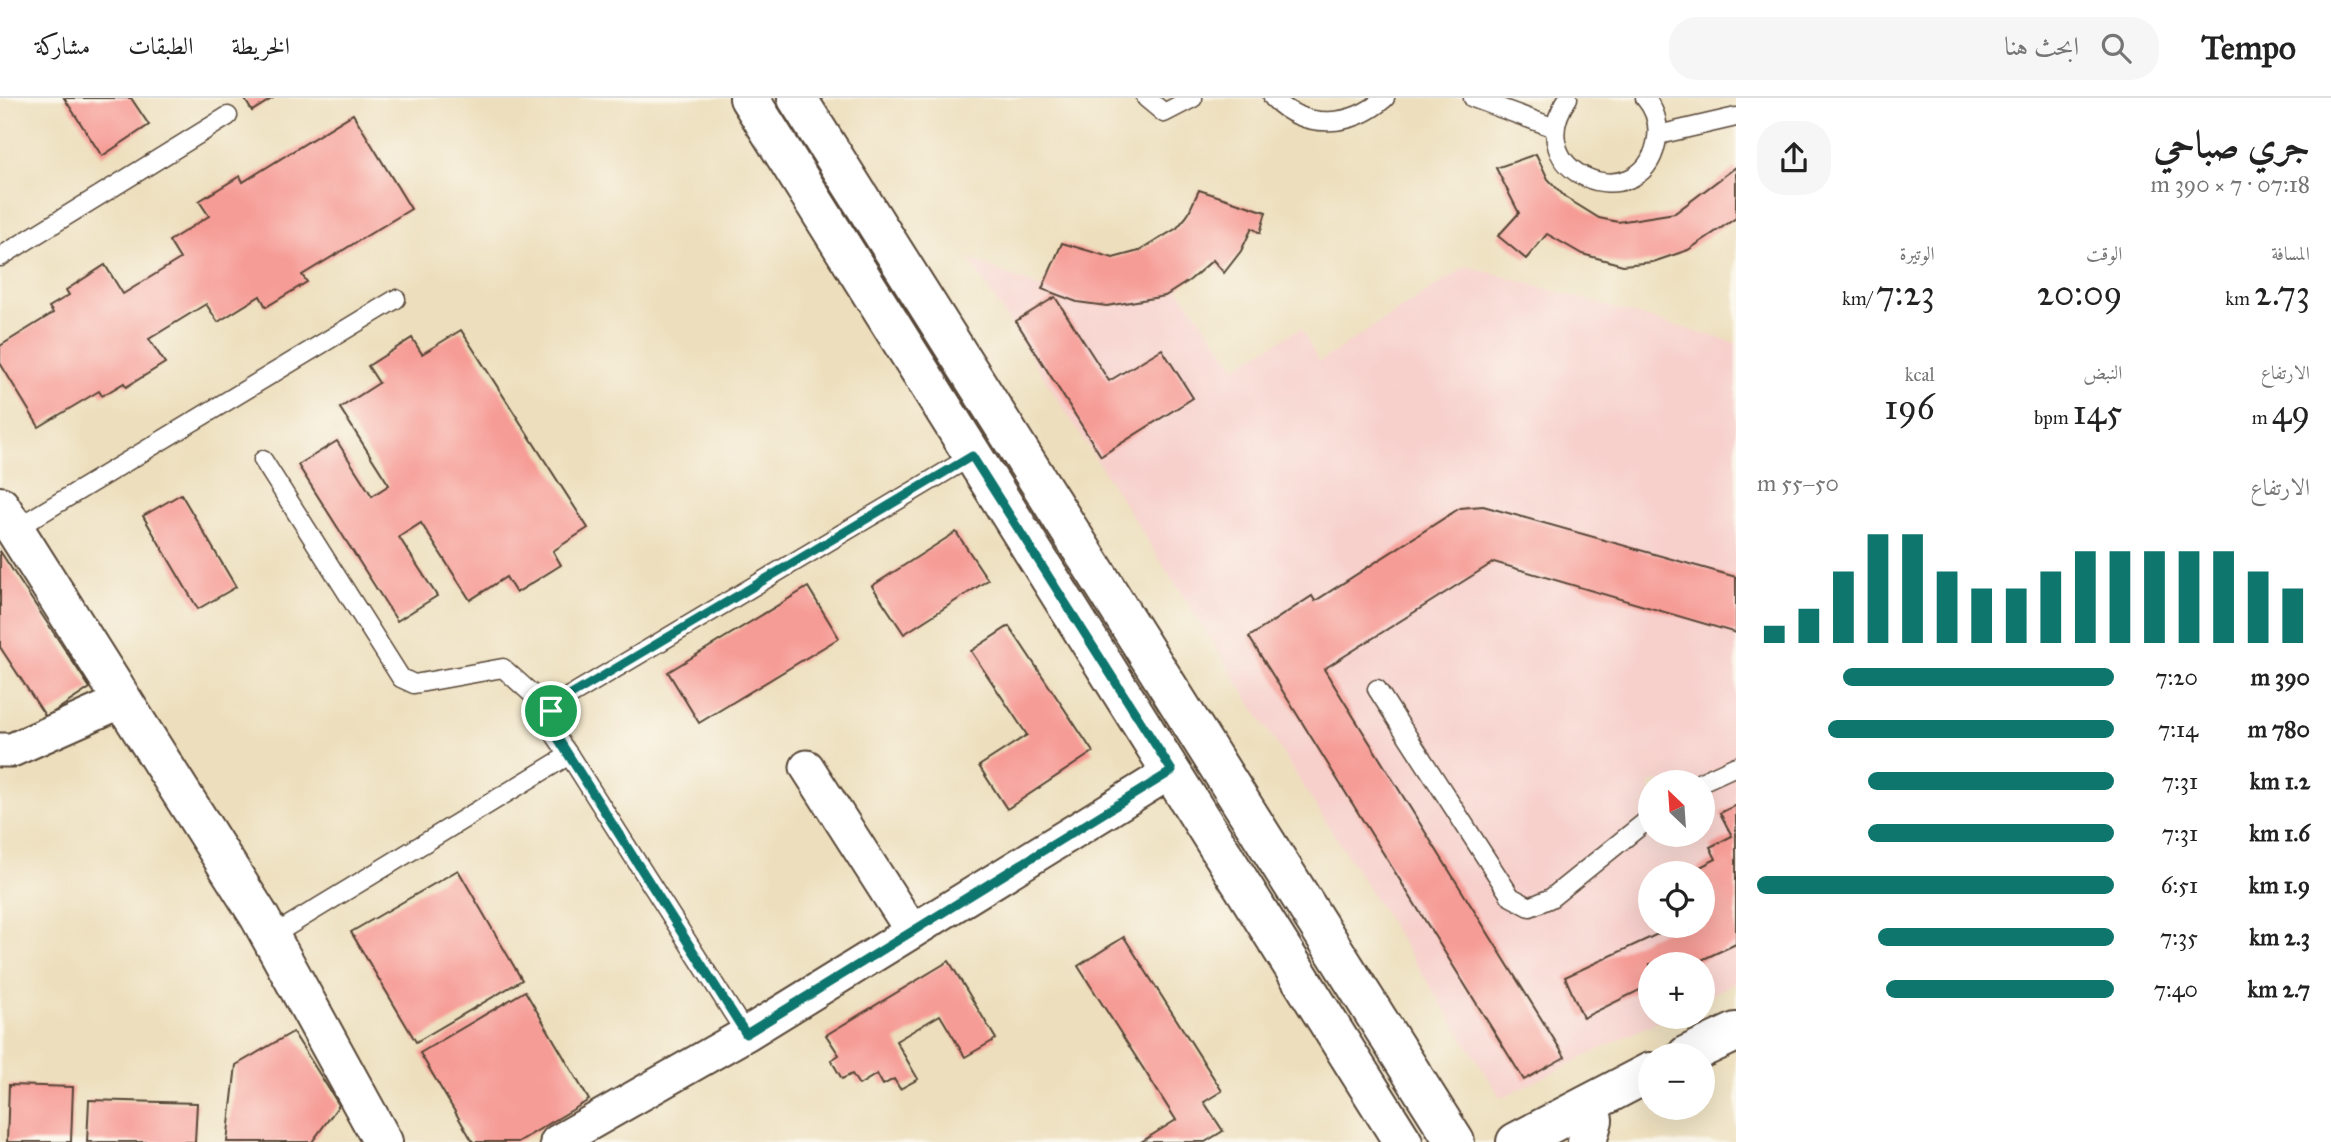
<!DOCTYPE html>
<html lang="ar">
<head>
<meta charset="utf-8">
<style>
  :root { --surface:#fff; --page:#f6f6f6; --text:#222; --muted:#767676; --line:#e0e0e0; --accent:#0f766e }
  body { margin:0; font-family:"IM FELL Great Primer",Amiri,serif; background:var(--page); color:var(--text); direction:rtl; height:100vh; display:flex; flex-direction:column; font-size:26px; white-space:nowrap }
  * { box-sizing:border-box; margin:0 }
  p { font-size:23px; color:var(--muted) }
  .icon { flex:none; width:38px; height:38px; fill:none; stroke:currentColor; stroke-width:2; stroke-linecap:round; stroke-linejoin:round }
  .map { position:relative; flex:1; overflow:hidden; direction:ltr }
  .panel { display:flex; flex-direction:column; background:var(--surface); width:595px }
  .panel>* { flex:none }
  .needle { width:46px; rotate:335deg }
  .controls { position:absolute; left:1638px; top:672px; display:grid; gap:14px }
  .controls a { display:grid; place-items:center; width:77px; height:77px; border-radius:50%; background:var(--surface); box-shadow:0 7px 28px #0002; font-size:35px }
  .pin { position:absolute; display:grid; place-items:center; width:60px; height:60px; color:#fff; margin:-30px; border:4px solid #fff; border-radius:50%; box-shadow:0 2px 7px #0007 }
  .round { display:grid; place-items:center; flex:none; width:74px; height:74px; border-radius:28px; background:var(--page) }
  .head { display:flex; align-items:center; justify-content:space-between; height:119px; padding:0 21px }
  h1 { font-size:38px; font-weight:600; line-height:52px }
  .figures { display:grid; grid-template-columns:repeat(3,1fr); gap:10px; height:119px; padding:7px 21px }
  .figures div { display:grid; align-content:center }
  .figures b { font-size:35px; font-weight:600 }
  .figures small { font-size:19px; font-weight:400 }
  .figures p { font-size:19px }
  .chart { height:196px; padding:14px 21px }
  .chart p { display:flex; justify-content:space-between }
  .chart svg { width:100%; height:126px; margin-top:7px; stroke:var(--accent); stroke-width:6 }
  ul { padding:0 21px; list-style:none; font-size:23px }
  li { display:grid; grid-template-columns:112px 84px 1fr; align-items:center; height:52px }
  li i { height:18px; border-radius:9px; background:var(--accent) }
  header { display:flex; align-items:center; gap:42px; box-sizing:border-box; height:98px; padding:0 35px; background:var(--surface); border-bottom:2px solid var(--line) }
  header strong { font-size:33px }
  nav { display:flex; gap:38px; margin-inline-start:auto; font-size:24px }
  .search { width:490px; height:63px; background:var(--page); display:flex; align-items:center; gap:18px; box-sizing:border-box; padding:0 24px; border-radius:28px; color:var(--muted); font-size:26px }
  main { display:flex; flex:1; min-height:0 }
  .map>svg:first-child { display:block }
  .built { fill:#f7d0cc; fill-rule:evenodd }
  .building { fill:#f69c96 }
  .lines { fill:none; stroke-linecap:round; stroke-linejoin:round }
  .service-casing { stroke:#564536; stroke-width:21 }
  .minor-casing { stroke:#564536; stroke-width:37 }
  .tertiary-casing { stroke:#564536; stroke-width:42 }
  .primary-casing { stroke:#564536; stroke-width:42 }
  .service { stroke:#fff; stroke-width:18 }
  .minor { stroke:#fff; stroke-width:33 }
  .tertiary { stroke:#fff; stroke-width:38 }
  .primary { stroke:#fff; stroke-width:38 }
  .route-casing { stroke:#fff; stroke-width:14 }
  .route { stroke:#0f766e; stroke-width:9 }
</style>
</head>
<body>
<header>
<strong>Tempo</strong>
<div class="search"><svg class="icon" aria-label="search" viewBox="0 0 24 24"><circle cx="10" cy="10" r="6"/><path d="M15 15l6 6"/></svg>ابحث هنا</div>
<nav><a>الخريطة</a><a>الطبقات</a><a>مشاركة</a></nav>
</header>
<main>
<section class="panel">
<div class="head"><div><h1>جري صباحي</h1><p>07:18 · 7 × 390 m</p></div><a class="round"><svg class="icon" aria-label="share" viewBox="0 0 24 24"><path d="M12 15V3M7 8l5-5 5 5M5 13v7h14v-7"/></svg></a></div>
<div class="figures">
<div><p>المسافة</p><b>2.73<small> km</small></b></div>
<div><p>الوقت</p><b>20:09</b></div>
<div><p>الوتيرة</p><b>7:23<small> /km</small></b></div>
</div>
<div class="figures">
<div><p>الارتفاع</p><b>49<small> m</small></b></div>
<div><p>النبض</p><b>145<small> bpm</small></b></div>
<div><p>kcal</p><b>196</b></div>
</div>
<div class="chart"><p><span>الارتفاع</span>50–55 m</p>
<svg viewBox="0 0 160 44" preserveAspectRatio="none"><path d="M5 44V38M15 44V32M25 44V19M35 44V6M45 44V6M55 44V19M65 44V25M75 44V25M85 44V19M95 44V12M105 44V12M115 44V12M125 44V12M135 44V12M145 44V19M155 44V25"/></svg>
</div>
<ul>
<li><b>390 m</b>7:20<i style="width:76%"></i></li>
<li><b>780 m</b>7:14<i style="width:80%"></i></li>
<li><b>1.2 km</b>7:31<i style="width:69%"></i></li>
<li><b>1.6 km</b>7:31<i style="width:69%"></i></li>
<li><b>1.9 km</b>6:51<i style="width:100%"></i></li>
<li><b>2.3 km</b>7:35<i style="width:66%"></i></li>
<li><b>2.7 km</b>7:40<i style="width:64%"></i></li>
</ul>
</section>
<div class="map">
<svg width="1736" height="1044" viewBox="0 0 1736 1044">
  <rect width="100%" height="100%" fill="#fbf7ec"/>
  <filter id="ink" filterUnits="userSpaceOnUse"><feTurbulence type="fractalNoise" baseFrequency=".0143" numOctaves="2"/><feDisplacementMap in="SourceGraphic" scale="14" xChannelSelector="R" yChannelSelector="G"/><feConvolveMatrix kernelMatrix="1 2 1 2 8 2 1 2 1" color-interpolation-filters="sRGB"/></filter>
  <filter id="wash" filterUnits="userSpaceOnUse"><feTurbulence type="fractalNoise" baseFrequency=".00686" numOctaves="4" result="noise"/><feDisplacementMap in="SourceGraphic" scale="28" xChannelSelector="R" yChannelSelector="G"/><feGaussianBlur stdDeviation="1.57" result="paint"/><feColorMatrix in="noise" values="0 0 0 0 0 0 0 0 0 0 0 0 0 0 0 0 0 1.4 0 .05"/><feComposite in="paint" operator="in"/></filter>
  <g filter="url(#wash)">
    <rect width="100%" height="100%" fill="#eddfbd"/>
    <!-- built -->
    <path class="built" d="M969,161L1077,204L1107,208L1165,198L1178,190L1236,268L1301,230L1319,264L1467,168L1736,245V884L1703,901V866H1650V919H1666L1501,1000ZM1650,684H1703V737H1650ZM1650,775H1703V828H1650Z"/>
    <g id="blocks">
      <!-- building -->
      <g class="building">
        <polygon points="64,0 131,0 149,27 102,58"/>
        <polygon points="244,0 273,0 252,13"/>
        <polygon points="353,16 411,111 302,177 307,184 266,209 260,198 218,224 206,206 149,241 165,265 126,289 124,285 102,298 99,293 39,329 0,265 0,248 53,215 49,209 69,197 66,192 105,167 123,196 180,161 169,143 209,118 199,103 240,78 243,84"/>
        <polygon points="1536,56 1548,81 1565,99 1599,120 1618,124 1675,115 1736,69 1736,120 1688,152 1653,164 1623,167 1582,156 1547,136 1526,161 1498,138 1519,115 1496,70"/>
        <polygon points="1199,92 1266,114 1260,135 1252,130 1241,153 1224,175 1213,162 1190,182 1165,198 1107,208 1077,204 1042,191 1062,145 1113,160 1139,153 1177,130 1187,118"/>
        <polygon points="1055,199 1109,283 1162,251 1193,300 1101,358 1016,223"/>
        <polygon points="461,232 588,430 553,453 561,467 516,495 506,479 470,502 421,425 399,439 437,498 397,523 298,367 337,343 372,398 389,387 340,310 379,285 368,268 412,240 422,256"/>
        <polygon points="181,396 236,489 198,511 143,418"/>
        <polygon points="1483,408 1736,479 1736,535 1494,464 1324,571 1565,959 1524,982 1249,539 1312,498 1315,503 1460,410"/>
        <polygon points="956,434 988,482 904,536 872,488"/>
        <polygon points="0,453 90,590 46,619 0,549"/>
        <polygon points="808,489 839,540 699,625 668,574"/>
        <polygon points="1009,528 1093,654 1007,711 979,668 1027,637 971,553"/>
        <polygon points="1736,707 1736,846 1693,866 1650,866 1650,887 1583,920 1565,879 1675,828 1703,828 1703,775 1695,775 1698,770 1716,761 1710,749 1732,738 1720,715"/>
        <polygon points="458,772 522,882 416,944 351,834"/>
        <polygon points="1124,839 1222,993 1204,1004 1223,1033 1205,1044 1141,1044 1176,1022 1078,868"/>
        <polygon points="949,863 996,941 965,959 940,917 896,943 918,981 900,991 894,981 883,987 877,976 859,987 852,976 842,981 831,962 839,957 826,937"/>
        <polygon points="525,893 589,1002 518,1044 473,1044 420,955"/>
        <polygon points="293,934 339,1007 312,1044 227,1044 236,967"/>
        <polygon points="9,987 73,989 71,1044 7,1044"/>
        <polygon points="89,1002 197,1005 195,1044 87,1044"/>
      </g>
    </g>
  </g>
  <g filter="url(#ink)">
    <use href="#blocks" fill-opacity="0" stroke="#564536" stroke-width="2"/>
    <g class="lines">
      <defs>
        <g id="service">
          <polyline points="1146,0 1164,15 1193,0"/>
          <path d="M1273,0C1306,33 1352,29 1385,0"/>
          <polyline points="1473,0 1555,30"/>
          <path d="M1568,0C1516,76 1640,121 1656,46C1660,29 1656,13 1645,0"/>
          <polyline points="1658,37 1736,19"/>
          <polyline points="0,159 228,18"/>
          <polyline points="263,362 401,580 414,586 503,570 551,613"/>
          <polyline points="15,431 396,201"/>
          <polyline points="1377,591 1511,799 1530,809 1551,800 1650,720"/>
          <path d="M569,657C555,636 540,625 561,603L972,358"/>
          <polyline points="1701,684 1736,668"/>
          <polyline points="270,839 569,657 746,936"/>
        </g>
        <g id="minor">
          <polyline points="0,652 12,652 122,603"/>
          <polyline points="807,669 912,833"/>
          <polyline points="557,1044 746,936 1172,673"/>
        </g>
        <g id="tertiary">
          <polyline points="0,408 259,818 383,1044"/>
          <polyline points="1687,957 1736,934"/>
          <polyline points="1516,1044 1650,974"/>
        </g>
        <g id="primary">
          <polyline points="749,0 1403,1044"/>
          <polyline points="797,0 1455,1044"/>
          <polyline points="1587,1044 1593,1022"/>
        </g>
      </defs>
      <!-- service casing -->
      <use href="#service" class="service-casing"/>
      <!-- minor casing -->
      <use href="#minor" class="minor-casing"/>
      <!-- tertiary casing -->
      <use href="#tertiary" class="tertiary-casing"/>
      <!-- primary casing -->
      <use href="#primary" class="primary-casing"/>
      <!-- service -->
      <use href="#service" class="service"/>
      <!-- minor -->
      <use href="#minor" class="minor"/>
      <!-- tertiary -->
      <use href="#tertiary" class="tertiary"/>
      <!-- primary -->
      <use href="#primary" class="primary"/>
    </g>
  </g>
  <g class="lines" filter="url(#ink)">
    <defs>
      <polygon id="route" points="972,358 1172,673 746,936 552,631 551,613 561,603"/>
    </defs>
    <!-- route casing -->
    <use href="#route" class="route-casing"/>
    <!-- route -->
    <use href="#route" class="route"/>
  </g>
</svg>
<div class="controls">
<a><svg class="needle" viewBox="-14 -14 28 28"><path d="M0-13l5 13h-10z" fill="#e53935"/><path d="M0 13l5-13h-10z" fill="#767676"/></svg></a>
<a><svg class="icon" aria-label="locate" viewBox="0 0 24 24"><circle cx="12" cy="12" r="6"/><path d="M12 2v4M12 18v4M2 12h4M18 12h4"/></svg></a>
<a>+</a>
<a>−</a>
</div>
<div class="pin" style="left:551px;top:613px;background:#1e9e55"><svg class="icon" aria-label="arrive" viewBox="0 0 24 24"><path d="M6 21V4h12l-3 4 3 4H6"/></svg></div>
</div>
</main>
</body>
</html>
